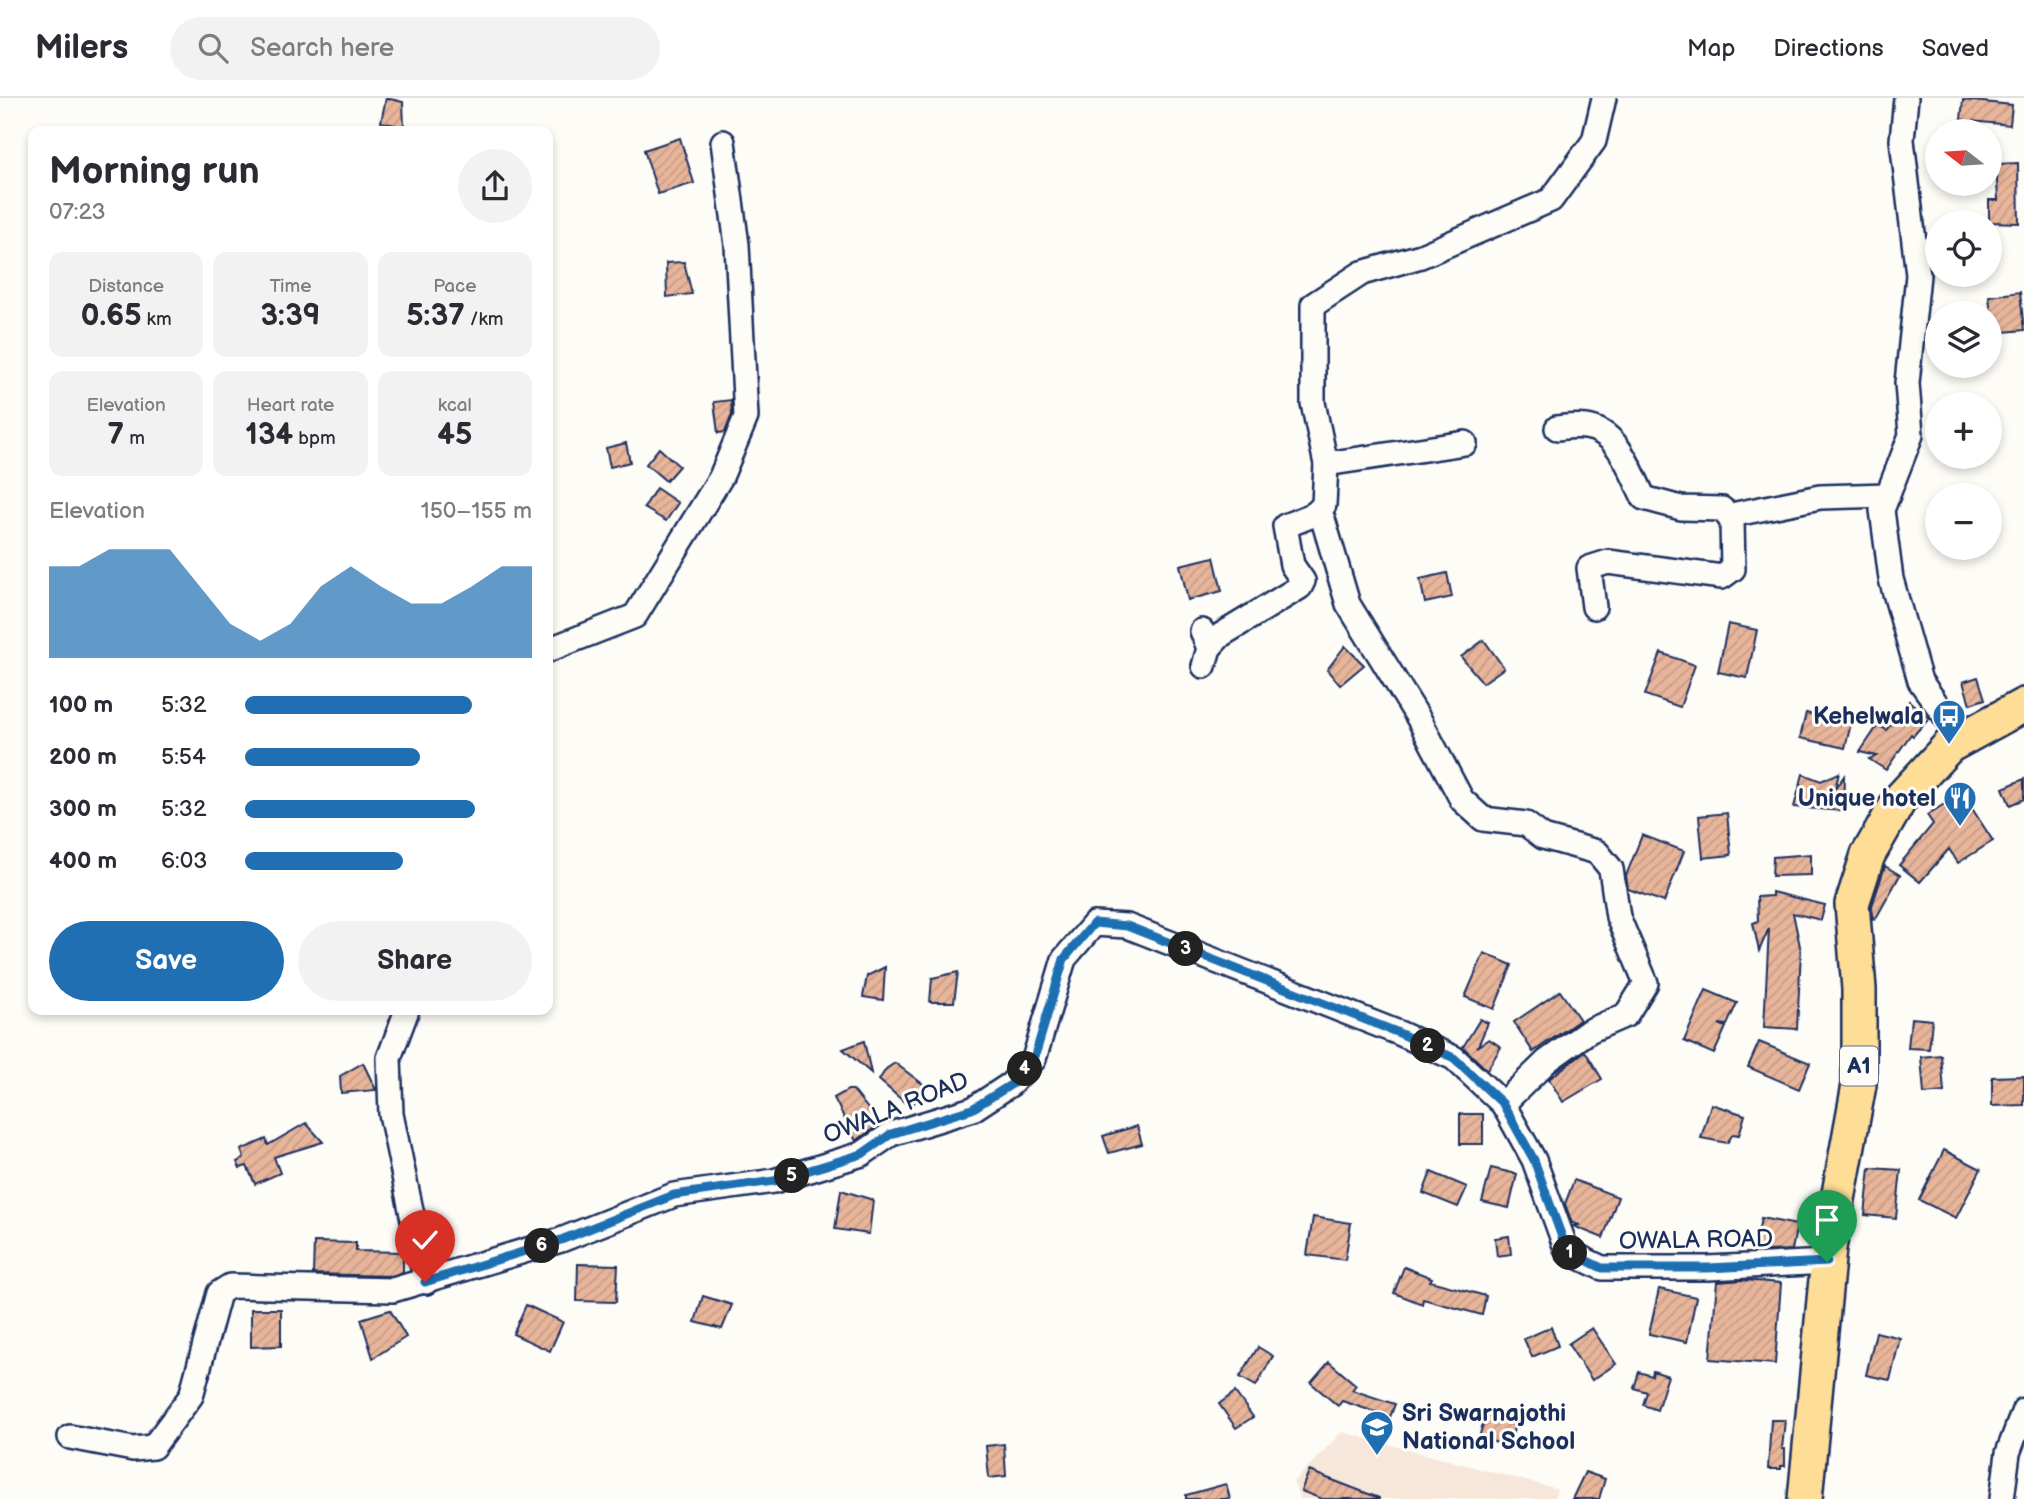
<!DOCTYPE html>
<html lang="en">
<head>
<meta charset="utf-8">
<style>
  :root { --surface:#fff; --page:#f2f2f3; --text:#2b2b33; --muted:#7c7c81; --line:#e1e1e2; --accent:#1f6fb2 }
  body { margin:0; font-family:"Balsamiq Sans",sans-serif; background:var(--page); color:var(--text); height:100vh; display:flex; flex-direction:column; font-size:26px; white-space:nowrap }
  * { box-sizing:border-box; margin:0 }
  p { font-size:23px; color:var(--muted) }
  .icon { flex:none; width:38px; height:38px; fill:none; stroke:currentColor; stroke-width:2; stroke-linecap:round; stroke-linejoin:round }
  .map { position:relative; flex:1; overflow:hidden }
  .drawer { position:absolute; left:28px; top:28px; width:525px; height:889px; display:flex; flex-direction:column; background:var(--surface); border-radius:14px; box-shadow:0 4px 10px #0003 }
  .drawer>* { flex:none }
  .needle { width:46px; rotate:287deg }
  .tools { position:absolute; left:1925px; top:21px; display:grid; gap:14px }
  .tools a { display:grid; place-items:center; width:77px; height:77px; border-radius:50%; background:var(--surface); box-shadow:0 4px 10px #0003; font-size:35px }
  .pin { position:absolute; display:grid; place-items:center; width:60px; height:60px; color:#fff; margin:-72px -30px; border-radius:50% 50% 50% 0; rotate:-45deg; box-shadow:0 0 7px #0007 }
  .pin .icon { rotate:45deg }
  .km { position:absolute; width:35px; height:35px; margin:-18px; border-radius:50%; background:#222; color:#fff; font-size:19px; line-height:35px; text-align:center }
  .round { display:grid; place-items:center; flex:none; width:74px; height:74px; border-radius:37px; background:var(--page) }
  .head { display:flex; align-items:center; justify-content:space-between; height:119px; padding:0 21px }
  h1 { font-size:38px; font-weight:700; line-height:52px }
  .stats { display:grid; grid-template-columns:repeat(3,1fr); gap:10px; height:119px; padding:7px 21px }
  .stats div { display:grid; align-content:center; border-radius:14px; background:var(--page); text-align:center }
  .stats b { font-size:30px; font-weight:700 }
  .stats small { font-size:19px; font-weight:400 }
  .stats p { font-size:19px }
  .chart { height:196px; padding:14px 21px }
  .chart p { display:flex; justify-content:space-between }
  .chart svg { width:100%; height:126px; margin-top:7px; fill:var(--accent); opacity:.7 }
  .button { display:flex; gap:14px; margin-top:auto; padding:14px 21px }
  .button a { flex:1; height:80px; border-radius:42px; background:var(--accent); color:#fff; font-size:28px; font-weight:700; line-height:80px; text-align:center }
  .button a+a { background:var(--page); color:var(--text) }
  ul { padding:0 21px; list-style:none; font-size:23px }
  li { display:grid; grid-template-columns:112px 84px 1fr; align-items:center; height:52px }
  li i { height:18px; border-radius:9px; background:var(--accent) }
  header { display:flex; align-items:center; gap:42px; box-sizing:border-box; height:98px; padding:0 35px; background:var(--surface); border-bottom:2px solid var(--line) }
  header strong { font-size:33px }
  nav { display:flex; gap:38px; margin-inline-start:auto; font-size:24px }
  .search { width:490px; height:63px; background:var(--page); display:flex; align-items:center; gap:18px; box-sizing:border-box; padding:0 24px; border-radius:38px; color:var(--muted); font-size:26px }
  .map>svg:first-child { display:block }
  .built { fill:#f7e7db }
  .building { fill:url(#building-hatch); stroke:#1b2f5e; stroke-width:2 }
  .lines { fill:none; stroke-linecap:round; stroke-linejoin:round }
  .minor-casing { stroke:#1b2f5e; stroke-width:28 }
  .highway-casing { stroke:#1b2f5e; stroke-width:38 }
  .minor { stroke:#fdfcf7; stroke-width:23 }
  .highway { stroke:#fedd96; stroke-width:33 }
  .route-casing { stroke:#fff; stroke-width:14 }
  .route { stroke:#1f6fb2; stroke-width:9 }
  .labels { text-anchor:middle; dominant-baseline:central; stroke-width:6; stroke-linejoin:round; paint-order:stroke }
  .shield { fill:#fdfcf7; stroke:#5f6c8c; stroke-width:2 }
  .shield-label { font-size:23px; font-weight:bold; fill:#1b2f5e }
  .poi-label { font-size:24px; font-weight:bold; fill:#1b2f5e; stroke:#fdfcf7; text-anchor:end }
  .street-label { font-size:24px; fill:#1b2f5e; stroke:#fdfcf7 }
</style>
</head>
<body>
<header>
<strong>Milers</strong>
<div class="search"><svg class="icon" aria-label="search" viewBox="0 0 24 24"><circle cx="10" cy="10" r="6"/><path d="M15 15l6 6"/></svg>Search here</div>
<nav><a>Map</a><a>Directions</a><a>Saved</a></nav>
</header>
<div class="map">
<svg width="2024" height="1401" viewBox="0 0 2024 1401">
  <defs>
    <pattern id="building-hatch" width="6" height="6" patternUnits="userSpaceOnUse" patternTransform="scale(1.75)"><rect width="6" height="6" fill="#e8b59a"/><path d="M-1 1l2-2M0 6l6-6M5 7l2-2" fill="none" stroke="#c69c87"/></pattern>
  </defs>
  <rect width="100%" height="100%" fill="#fdfcf7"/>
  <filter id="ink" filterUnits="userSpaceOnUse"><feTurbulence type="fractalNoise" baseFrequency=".0143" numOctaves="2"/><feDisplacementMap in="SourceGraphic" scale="14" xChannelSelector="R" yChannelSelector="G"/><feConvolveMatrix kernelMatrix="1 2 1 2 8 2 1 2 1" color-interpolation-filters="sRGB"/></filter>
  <g filter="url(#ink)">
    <!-- built -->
    <polygon class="built" points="1342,1334 1557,1391 1554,1401 1300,1401 1293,1384"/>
    <!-- building -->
    <g class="building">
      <polygon points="386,0 403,4 404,29 381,24"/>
      <polygon points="1963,2 2012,7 2010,27 1961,22"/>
      <polygon points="680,40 694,85 658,96 644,52"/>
      <polygon points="2018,65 2019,125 1989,124 1989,102 1998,102 1996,66"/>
      <polygon points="684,164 692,196 667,199 666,165"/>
      <polygon points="2020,194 2024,232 1993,235 1989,198"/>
      <polygon points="731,302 732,317 725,334 718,335 714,304"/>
      <polygon points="626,345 630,364 610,369 606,350"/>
      <polygon points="659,350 679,368 666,383 646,366"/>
      <polygon points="656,390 678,405 666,423 644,410"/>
      <polygon points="1214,459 1222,493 1188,502 1180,467"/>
      <polygon points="1447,475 1452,499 1425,505 1420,481"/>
      <polygon points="1728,526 1757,532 1747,580 1718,574"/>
      <polygon points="1484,542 1504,570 1483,585 1461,559"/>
      <polygon points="1345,548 1364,567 1340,587 1327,572"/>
      <polygon points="1661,555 1695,567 1680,609 1645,597"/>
      <polygon points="1978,579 1985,601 1970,606 1963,584"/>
      <polygon points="1909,603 1929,620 1913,638 1911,636 1886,672 1869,661 1877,658 1860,654 1878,627 1886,632"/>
      <polygon points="1806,615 1851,626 1845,650 1800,640"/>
      <polygon points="1839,675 1835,691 1844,678 1843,713 1794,709 1803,676 1821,683"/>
      <polygon points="2024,681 2024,701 2010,707 2003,690"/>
      <polygon points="1962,695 1993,743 1958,765 1949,751 1920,784 1899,767 1933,726 1927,717"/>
      <polygon points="1727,715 1731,757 1703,760 1699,718"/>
      <polygon points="1642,737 1684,753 1664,804 1628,791 1626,778"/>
      <polygon points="1811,756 1811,777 1772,778 1773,759"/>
      <polygon points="1885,768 1900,777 1875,822 1873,821 1872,808"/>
      <polygon points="1772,794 1825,807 1821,822 1793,815 1801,853 1797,931 1764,929 1769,830 1759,853 1753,825 1758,823 1757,799 1772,798"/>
      <polygon points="1484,855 1512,867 1494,911 1465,899"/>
      <polygon points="885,869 883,902 863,899 867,878"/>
      <polygon points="958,874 954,904 930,904 932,880"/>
      <polygon points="1706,892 1737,905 1727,927 1719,926 1726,929 1714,956 1684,943"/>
      <polygon points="1560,893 1580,922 1533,954 1514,924"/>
      <polygon points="1911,920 1932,922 1929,951 1908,950"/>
      <polygon points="1480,921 1488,925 1478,948 1489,941 1501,949 1487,972 1463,949"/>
      <polygon points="864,943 871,975 843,951"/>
      <polygon points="1759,944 1810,965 1799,991 1748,969"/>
      <polygon points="1585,953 1602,981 1563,1004 1549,981"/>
      <polygon points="1941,957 1944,994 1924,996 1921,959"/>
      <polygon points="363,965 376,992 341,995 340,978"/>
      <polygon points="895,965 924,987 911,1010 879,982 886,971"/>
      <polygon points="2024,978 2024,1007 1992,1008 1992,979"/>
      <polygon points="848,992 853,992 880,1026 856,1043 834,1000"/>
      <polygon points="1711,1006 1745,1017 1739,1037 1733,1036 1727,1045 1701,1040"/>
      <rect x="1460" y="1016" width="23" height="30"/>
      <polygon points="306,1025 323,1044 274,1059 280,1075 255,1086 247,1068 240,1070 237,1064 244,1060 241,1052 266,1041 268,1047"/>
      <polygon points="1137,1028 1142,1046 1109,1055 1103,1038"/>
      <polygon points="1944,1052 1981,1071 1956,1120 1919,1102"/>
      <polygon points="1491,1070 1517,1076 1509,1110 1482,1104"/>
      <polygon points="1870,1070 1901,1072 1896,1120 1865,1117"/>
      <polygon points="1431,1074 1467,1089 1458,1109 1423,1095"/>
      <polygon points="1574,1082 1618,1099 1603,1140 1573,1128 1580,1127 1572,1125 1565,1106"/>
      <polygon points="841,1092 873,1102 869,1136 835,1131"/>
      <polygon points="1313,1119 1351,1125 1345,1162 1307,1157"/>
      <polygon points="1761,1120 1797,1127 1792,1152 1767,1153 1755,1151"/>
      <polygon points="1509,1138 1511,1156 1497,1158 1495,1140"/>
      <polygon points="314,1144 356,1145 356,1153 403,1154 403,1174 391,1178 313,1176"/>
      <polygon points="578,1166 618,1167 616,1204 577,1203"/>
      <polygon points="1404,1169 1432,1180 1430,1183 1486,1198 1482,1217 1423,1201 1422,1206 1394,1195"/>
      <polygon points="1743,1182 1781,1185 1775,1266 1710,1261 1717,1184"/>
      <polygon points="1659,1191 1696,1199 1687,1244 1649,1236"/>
      <polygon points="703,1198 732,1207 722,1231 695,1224"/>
      <polygon points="526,1207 563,1224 550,1253 513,1236"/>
      <polygon points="251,1211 281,1211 281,1248 251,1249"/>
      <polygon points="390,1212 406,1239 373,1260 361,1221"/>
      <polygon points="1551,1229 1558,1248 1532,1259 1524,1241"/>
      <polygon points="1592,1230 1616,1266 1592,1282 1568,1246"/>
      <polygon points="1876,1234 1900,1240 1890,1282 1866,1277"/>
      <polygon points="1258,1249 1273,1258 1256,1288 1240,1279"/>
      <polygon points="1329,1264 1356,1287 1352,1292 1395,1306 1390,1319 1342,1303 1338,1308 1311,1285"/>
      <polygon points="1653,1273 1668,1278 1657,1312 1643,1307 1647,1294 1634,1290 1639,1274 1652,1278"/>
      <polygon points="1235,1294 1253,1319 1236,1330 1219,1306"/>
      <polygon points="1485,1318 1515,1327 1509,1348 1479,1340"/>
      <polygon points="1771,1322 1785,1322 1782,1351 1785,1351 1785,1368 1781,1368 1781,1371 1768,1371"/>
      <polygon points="1004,1346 1006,1378 989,1380 986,1348"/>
      <polygon points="1309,1373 1379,1400 1379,1401 1322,1401 1301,1393"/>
      <polygon points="1585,1374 1605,1381 1599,1401 1572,1401"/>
      <polygon points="1226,1386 1230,1401 1186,1401 1186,1397"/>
    </g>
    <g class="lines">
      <defs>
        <g id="minor">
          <polyline points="1906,0 1902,42 1918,177 1907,285 1911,337 1882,412 1891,481 1920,583 1961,640"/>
          <path d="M1557,330C1566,329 1577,328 1586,329C1619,333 1631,375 1644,400L1681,410L1722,411L1732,423"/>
          <polyline points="1326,366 1465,345"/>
          <polyline points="1315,416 1324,407 1326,366 1313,305 1313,207 1362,175 1421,158 1551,102 1594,43 1604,0"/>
          <polyline points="1594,509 1589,470 1608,464 1722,479 1733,471 1732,423 1736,416 1820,399 1888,397"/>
          <polyline points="1202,533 1209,550 1204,568"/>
          <polyline points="1209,550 1221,537 1300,489 1303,483 1292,467 1285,428 1315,416 1323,421 1348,506 1419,621 1462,702 1483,721 1526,726 1543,739 1597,754 1611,771 1618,819 1646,885 1626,917 1589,933 1547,963 1503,1006"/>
          <polyline points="548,552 635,518 721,379 746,319 737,147 723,44"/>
          <polyline points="407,912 389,960 391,1016 426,1184"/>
          <polyline points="70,1339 133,1351 153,1349 191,1298 219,1195 230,1188 393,1192 561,1142 674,1097 774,1083 862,1056 891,1036 973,1011 1011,986 1034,961 1064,861 1094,826 1127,828 1399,935 1454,960 1503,1006 1534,1062 1567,1153 1602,1170 1708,1170 1827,1164"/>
          <polyline points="2002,1401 2008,1355 2024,1312"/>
        </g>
        <polyline id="highway" points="1805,1401 1829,1150 1859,987 1859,891 1852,806 1868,757 1900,701 1949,648 2024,607"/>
      </defs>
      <!-- minor casing -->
      <use href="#minor" class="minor-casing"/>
      <!-- highway casing -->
      <use href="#highway" class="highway-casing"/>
      <!-- minor -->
      <use href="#minor" class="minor"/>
      <!-- highway -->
      <use href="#highway" class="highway"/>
    </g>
  </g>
  <g class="lines" filter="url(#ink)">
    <defs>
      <polyline id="route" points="425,1184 561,1142 674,1097 774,1083 862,1056 891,1036 972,1011 1012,986 1034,961 1064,861 1094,825 1127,828 1399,935 1454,960 1503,1006 1534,1062 1567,1153 1602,1170 1708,1170 1827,1164"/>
    </defs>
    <!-- route casing -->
    <use href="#route" class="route-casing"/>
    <!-- route -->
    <use href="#route" class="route"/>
  </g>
  <!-- icons -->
  <defs>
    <symbol id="bus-pin" viewBox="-11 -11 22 30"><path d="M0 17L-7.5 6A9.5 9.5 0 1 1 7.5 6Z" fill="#1f6fb2" stroke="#fdfcf7"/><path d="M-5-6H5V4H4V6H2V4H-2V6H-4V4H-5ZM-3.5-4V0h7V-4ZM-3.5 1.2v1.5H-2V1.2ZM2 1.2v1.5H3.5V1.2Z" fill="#fff"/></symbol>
    <symbol id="restaurant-pin" viewBox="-11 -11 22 30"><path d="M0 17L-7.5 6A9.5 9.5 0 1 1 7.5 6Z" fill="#1f6fb2" stroke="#fdfcf7"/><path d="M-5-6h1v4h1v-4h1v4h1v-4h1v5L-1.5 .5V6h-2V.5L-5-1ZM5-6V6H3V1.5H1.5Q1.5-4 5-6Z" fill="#fff"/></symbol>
    <symbol id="school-pin" viewBox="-11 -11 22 30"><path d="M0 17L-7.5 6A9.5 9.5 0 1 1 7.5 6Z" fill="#1f6fb2" stroke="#fdfcf7"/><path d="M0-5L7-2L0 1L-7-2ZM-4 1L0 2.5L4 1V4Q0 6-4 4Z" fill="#fff"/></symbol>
  </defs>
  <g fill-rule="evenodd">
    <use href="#bus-pin" x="1930" y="599" width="38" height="52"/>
    <use href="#restaurant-pin" x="1941" y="681" width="38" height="52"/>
    <use href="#school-pin" x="1358" y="1310" width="38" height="52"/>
  </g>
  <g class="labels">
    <!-- shield labels -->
    <rect class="shield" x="1840" y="948.5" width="38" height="39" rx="5"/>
    <g class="shield-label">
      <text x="1859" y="968">A1</text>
    </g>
    <!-- poi labels -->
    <g class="poi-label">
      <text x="1924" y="618">Kehelwala</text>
      <text x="1936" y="700">Unique hotel</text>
      <text x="1402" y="1315" text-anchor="start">Sri Swarnajothi<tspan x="1402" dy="28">National School</tspan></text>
    </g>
    <!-- street labels -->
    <g class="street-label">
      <text transform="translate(896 1010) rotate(-22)">OWALA ROAD</text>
      <text transform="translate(1696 1142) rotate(-1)">OWALA ROAD</text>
    </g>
  </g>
</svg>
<div class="tools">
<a><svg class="needle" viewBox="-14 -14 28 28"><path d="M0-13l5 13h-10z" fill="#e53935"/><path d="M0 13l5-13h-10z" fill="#7c7c81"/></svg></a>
<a><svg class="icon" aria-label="locate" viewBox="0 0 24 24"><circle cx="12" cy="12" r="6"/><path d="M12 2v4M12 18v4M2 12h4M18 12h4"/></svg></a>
<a><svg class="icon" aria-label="layers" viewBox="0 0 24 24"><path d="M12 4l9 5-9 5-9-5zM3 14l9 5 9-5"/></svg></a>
<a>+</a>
<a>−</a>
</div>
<div class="pin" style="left:1827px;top:1164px;background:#1e9e55"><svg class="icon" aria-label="arrive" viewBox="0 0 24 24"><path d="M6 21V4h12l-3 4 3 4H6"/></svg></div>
<div class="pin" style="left:425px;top:1184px;background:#d93025"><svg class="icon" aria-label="check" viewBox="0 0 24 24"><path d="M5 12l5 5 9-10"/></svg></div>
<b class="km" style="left:1570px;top:1155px">1</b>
<b class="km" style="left:1428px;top:948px">2</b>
<b class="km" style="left:1186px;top:851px">3</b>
<b class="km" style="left:1025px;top:971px">4</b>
<b class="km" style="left:792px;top:1078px">5</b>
<b class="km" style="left:542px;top:1148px">6</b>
<section class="drawer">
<div class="head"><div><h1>Morning run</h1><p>07:23</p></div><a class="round"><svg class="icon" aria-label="share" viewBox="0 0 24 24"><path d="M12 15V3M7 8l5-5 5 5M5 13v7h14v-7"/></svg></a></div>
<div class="stats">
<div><p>Distance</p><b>0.65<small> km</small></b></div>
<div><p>Time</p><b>3:39</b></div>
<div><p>Pace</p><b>5:37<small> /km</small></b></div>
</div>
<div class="stats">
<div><p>Elevation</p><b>7<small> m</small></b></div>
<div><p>Heart rate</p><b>134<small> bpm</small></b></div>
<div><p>kcal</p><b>45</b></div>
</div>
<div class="chart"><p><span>Elevation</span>150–155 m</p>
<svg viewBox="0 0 160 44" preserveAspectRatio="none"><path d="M0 44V12L10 12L20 6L30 6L40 6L50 19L60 32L70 38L80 32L90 19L100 12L110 19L120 25L130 25L140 19L150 12L160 12V44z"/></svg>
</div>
<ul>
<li><b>100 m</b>5:32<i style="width:79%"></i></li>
<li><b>200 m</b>5:54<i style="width:61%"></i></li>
<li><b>300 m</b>5:32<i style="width:80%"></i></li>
<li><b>400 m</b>6:03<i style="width:55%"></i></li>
</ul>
<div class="button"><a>Save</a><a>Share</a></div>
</section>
</div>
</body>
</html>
